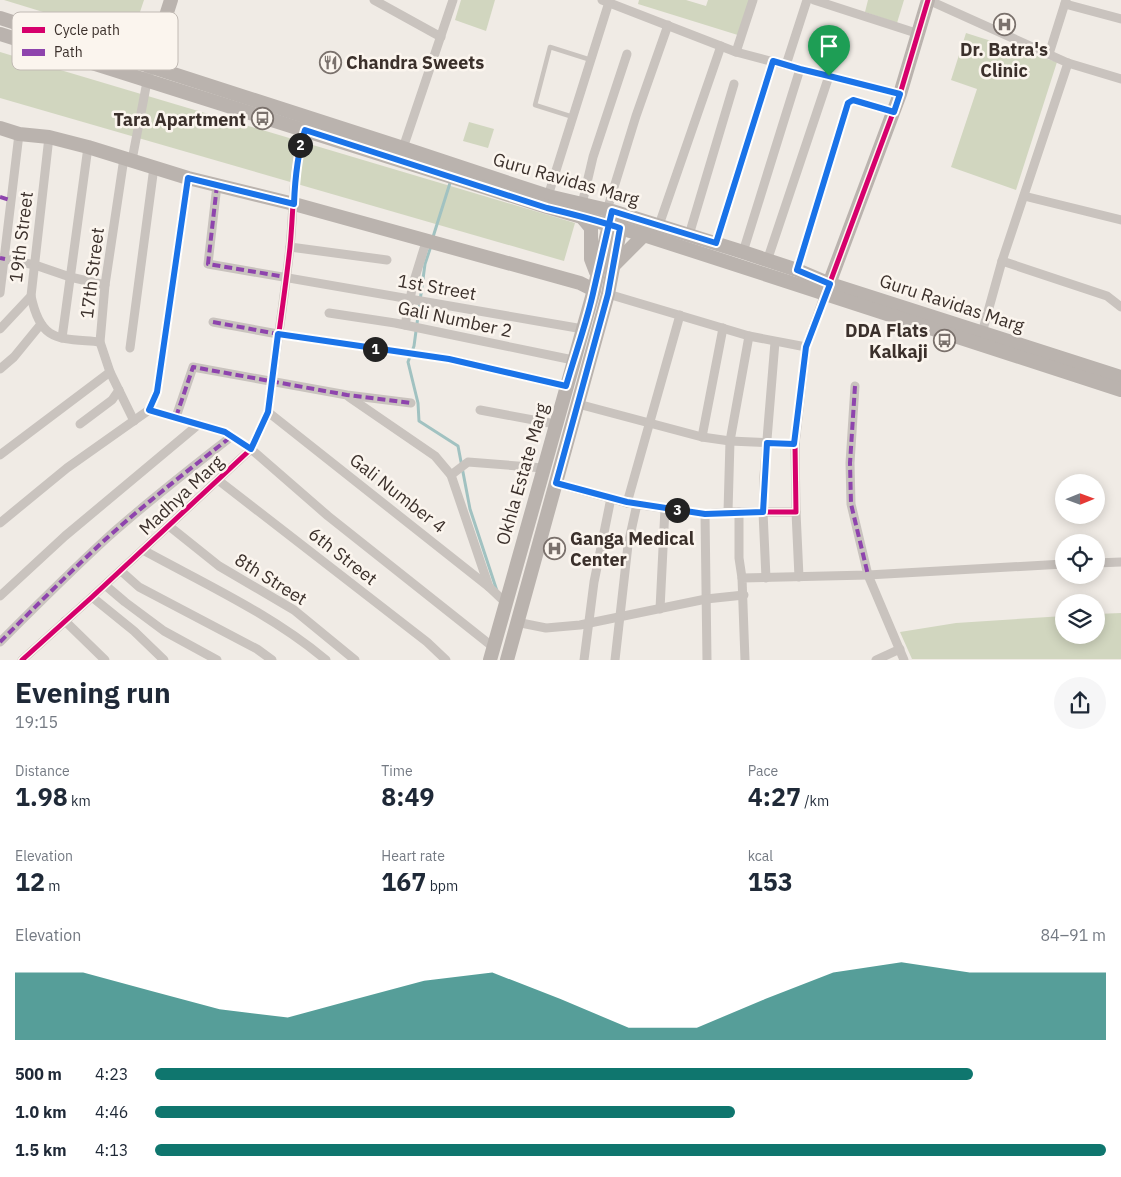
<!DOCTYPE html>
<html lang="en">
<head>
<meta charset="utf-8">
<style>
  :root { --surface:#fff; --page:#f6f6f7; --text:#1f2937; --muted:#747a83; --accent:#0f766e }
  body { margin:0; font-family:"IBM Plex Sans",sans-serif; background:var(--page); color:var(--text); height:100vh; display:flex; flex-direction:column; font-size:19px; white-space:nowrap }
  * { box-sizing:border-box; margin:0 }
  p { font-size:16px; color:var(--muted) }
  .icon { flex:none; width:28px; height:28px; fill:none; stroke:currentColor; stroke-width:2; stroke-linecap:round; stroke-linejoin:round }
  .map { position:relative; height:660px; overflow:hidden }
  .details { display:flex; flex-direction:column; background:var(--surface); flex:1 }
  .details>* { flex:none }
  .needle { width:32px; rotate:89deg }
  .buttons { position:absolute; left:1055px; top:474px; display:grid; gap:10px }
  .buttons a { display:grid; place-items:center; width:50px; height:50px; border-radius:50%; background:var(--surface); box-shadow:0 2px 12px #0003; font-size:25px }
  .pin { position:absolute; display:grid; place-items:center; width:42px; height:42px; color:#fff; margin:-51px -21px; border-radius:50% 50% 50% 0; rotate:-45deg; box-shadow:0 0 5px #0007 }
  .pin .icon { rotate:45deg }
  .km { position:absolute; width:25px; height:25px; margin:-12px; border-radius:50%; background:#222; color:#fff; font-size:14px; line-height:25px; text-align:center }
  .round { display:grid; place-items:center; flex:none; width:52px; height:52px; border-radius:26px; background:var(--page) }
  .overview { display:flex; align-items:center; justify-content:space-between; height:85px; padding:0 15px }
  h1 { font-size:28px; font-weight:800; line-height:38px }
  .figures { display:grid; grid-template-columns:repeat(3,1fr); gap:8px; height:85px; padding:5px 15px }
  .figures div { display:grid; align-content:center }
  .figures b { font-size:25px; font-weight:800 }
  .figures small { font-size:14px; font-weight:400 }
  .figures p { font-size:14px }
  .chart { height:140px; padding:10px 15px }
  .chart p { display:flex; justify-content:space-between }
  .chart svg { width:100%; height:90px; margin-top:5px; fill:var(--accent); opacity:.7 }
  ul { padding:0 15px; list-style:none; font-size:16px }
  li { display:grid; grid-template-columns:80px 60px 1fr; align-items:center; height:38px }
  li i { height:12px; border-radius:6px; background:var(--accent) }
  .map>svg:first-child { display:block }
  .green { fill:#d1d6bf }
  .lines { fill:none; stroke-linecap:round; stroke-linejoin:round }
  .stream { stroke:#a1c2c1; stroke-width:3 }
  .lane { stroke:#c9c3be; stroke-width:4.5 }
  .street { stroke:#c9c3be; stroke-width:9 }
  .secondary { stroke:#bab3ae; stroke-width:14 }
  .quiet { stroke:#8e44ad; stroke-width:4; stroke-dasharray:8 4; stroke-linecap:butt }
  .cycleway-casing { stroke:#fbf5ee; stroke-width:8 }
  .cycleway { stroke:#d6006c; stroke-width:5 }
  .route-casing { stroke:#fff; stroke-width:10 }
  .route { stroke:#1a73e8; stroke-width:6 }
  .labels { text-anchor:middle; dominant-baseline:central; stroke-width:5; stroke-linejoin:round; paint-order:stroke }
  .poi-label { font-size:18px; font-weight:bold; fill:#3b302b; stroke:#fbf5ee; text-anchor:start }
  .street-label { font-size:18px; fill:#3b302b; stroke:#fbf5ee }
  .key { fill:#fbf5ee; stroke:#c1bab4; stroke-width:1 }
  .key-label { font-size:14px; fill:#3b302b }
</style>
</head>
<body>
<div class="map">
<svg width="1121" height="660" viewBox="0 0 1121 660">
  <rect width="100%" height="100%" fill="#f0ebe5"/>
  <!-- green -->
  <g class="green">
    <polygon points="4,0 144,0 131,39"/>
    <polygon points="461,0 495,0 486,31 455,20"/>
    <polygon points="639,0 686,0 706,6 708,0 752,0 741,36 638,4"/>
    <polygon points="868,0 904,0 897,23 865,12"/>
    <polygon points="966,33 1057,62 1016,190 951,167 977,89 951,80"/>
    <polygon points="0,52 575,223 564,261 0,98"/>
    <polygon points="469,122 494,129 488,148 463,141"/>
    <polygon points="1121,613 1121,659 912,659 900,632 956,623 1064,616 1064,635 1096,635 1096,614"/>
  </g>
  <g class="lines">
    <!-- stream -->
    <g class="stream">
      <polyline points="433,237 450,183"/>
      <polyline points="431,246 425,264 414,346 408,362 418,403 419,421 458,446 470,509 497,591"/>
    </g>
    <!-- lane -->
    <polyline class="lane" points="573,117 535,105 550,47 591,60"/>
    <!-- street -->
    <g class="street">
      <polyline points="374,0 441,37"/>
      <polyline points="602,0 736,52 800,69 900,94"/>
      <polyline points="814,0 919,34"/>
      <polyline points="928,0 1068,63 1121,79"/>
      <polyline points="1065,4 1121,19"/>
      <polyline points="736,52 753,0"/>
      <polyline points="1049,54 1066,0"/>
      <polyline points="786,65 807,0"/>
      <polyline points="403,148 453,0"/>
      <polyline points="124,158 105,285 100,342 110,372 134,421"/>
      <polyline points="132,160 150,66"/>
      <polyline points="217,185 208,264 583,329"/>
      <polyline points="548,196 609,2"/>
      <polyline points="1024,196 1121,220"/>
      <polyline points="582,204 593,157 627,54"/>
      <polyline points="607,210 636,116 668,25"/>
      <polyline points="659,225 721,46"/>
      <polyline points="689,235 734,84"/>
      <polyline points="716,243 773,61"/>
      <polyline points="290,247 387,260"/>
      <polyline points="743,252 800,69"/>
      <polyline points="0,258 35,265 70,277 105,285"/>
      <polyline points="767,261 829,76"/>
      <polyline points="1002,261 1107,296 1121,307"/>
      <polyline points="797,270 848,103 853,100 893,112"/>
      <polyline points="0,293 19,134"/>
      <polyline points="608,294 749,336 806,347"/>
      <path d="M31,296C41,343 58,338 100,342"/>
      <polyline points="329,313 395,323 573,360"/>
      <polyline points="213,322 278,334 449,359 566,386"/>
      <polyline points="405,325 413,284 426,242"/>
      <polyline points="0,329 31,296 49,137"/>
      <polyline points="982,333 1002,261 1068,63"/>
      <polyline points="62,338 88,147"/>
      <polyline points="130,348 154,167"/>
      <polyline points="0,369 14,357 41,324"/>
      <polyline points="855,386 850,463 851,504 868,575 904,660"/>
      <polyline points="349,397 435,456 451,475 489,587"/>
      <polyline points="578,404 702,437 730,441 795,444"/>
      <polyline points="149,410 225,432 251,449 328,516 493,647"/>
      <polyline points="480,410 555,424"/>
      <polyline points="268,412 489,587 506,603"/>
      <polyline points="176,417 193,367 347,395 411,403"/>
      <polyline points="80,424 112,400 119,390"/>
      <polyline points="702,437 723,328"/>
      <polyline points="0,455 110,372"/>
      <polyline points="451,475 468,462 543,468"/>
      <polyline points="218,480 427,642 446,660"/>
      <polyline points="555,483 627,503 705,514 728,512 796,512 795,444 806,347 825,294"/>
      <polyline points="627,503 680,315"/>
      <polyline points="728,512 730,441 749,336"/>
      <polyline points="739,512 739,558 742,578"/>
      <polyline points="796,512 799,577"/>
      <polyline points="705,514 707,660"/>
      <polyline points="0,523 67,468 149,410 157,392 188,178"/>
      <polyline points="169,526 219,566 294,610 355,660"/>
      <path d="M143,550C205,584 271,614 326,660"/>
      <polyline points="1096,563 1121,562"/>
      <polyline points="121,571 139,587 257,649 272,660"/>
      <polyline points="766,578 763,512 764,476 775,342"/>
      <polyline points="105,585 125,602 164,631 217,660"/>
      <polyline points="0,596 65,536 199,424"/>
      <polyline points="92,597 134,631 164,660"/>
      <polyline points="660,609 665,508"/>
      <polyline points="65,621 105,660"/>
      <polyline points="516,622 546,628 580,625 706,599 744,595"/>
      <path d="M0,642C35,607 70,572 107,538C147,502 190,469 232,436"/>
      <path d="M22,660L92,597L251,449L268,412C275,357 284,302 290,247C294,208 292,167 305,130"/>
      <polyline points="584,660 594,582 611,498"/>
      <polyline points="615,660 628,545 637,504"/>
      <polyline points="745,660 742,578 868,575 1064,564"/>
      <polyline points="876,660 900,649"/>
    </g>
    <!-- secondary -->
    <g class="secondary">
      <polyline points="0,18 403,148 548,196 612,211 743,252 797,270 830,284 1121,377"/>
      <polyline points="0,34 547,207 644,235 1121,390"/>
      <polyline points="150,66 171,0"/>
      <polyline points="0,128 19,134 49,137 88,147 188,178 294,204 580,283 594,290"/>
      <polyline points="581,216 591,228 591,259 596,272"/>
      <polyline points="615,264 644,235"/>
      <polyline points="826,292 900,94 928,0"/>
      <polyline points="490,660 594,290 611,216"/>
      <polyline points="507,660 608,294 622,220"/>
    </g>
    <!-- quiet -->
    <g class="quiet">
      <polyline points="217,185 208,264 286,277"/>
      <polyline points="0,197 10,200"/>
      <polyline points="0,258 5,259"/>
      <polyline points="213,322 278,334"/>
      <polyline points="855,386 850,463 851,504 868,575"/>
      <polyline points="176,417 193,367 347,395 411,403"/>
      <path d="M0,642C35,607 70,572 107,538C147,502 190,469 232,436"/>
    </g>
    <defs>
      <g id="cycleway">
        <polyline points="555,483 627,503 705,514 728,512 796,512 795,444 806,347 900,94 928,0"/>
        <path d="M22,660L92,597L251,449L268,412C275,357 284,302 290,247C294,208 292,167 305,130"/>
      </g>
    </defs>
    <!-- cycleway casing -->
    <use href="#cycleway" class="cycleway-casing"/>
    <!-- cycleway -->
    <use href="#cycleway" class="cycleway"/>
  </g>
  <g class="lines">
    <defs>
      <path id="route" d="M829,76L800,69L773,61L716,243L612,211C606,237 600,263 594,289C587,322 575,354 566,386L449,359L278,334L268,412L251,449L225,432L149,410L157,392L188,178L294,204C295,178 297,155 305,130L547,208C572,214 596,220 620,228L608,294L556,483L627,502L705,514L763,512L767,443L794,444L806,347L830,284L797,270L848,103L853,100L894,112L900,94L829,76"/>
    </defs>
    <!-- route casing -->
    <use href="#route" class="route-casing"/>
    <!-- route -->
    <use href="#route" class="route"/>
  </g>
  <!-- icons -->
  <defs>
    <symbol id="hospital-ring" viewBox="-11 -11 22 22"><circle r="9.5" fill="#fbf5ee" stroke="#7a716c" stroke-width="1.5"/><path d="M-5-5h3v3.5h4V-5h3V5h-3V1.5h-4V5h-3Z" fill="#7a716c"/></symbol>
    <symbol id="restaurant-ring" viewBox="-11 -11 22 22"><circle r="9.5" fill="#fbf5ee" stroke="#7a716c" stroke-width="1.5"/><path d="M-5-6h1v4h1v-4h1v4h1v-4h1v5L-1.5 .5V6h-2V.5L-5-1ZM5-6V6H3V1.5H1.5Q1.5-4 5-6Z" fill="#7a716c"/></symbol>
    <symbol id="bus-ring" viewBox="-11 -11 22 22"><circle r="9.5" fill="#fbf5ee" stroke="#7a716c" stroke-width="1.5"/><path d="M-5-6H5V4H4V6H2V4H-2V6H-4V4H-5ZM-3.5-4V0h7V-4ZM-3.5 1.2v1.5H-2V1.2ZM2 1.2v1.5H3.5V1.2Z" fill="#7a716c"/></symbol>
  </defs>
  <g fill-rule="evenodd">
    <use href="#hospital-ring" x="992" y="12" width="25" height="25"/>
    <use href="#restaurant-ring" x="318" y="50" width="25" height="25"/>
    <use href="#bus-ring" x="250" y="106" width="25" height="25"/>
    <use href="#bus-ring" x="932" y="328" width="25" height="25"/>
    <use href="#hospital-ring" x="542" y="536" width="25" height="25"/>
  </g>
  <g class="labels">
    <!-- poi labels -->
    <g class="poi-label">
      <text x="1004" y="49" text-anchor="middle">Dr. Batra's<tspan x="1004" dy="21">Clinic</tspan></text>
      <text x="346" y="62">Chandra Sweets</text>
      <text x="246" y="119" text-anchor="end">Tara Apartment</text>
      <text x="928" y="330" text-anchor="end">DDA Flats<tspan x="928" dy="21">Kalkaji</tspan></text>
      <text x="570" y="538">Ganga Medical<tspan x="570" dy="21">Center</tspan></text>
    </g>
    <!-- street labels -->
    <g class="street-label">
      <text transform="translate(566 179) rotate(16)">Guru Ravidas Marg</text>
      <text transform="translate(21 237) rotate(-83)">19th Street</text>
      <text transform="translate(92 273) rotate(-83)">17th Street</text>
      <text transform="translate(437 287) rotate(10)">1st Street</text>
      <text transform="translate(952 303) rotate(18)">Guru Ravidas Marg</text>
      <text transform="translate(455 319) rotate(12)">Gali Number 2</text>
      <text transform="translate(522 474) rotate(-74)">Okhla Estate Marg</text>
      <text transform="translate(398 493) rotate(38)">Gali Number 4</text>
      <text transform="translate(181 495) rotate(-43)">Madhya Marg</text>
      <text transform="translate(343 556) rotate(38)">6th Street</text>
      <text transform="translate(271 579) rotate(32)">8th Street</text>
    </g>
  </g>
  <!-- legend -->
  <rect x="12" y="12" width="166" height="58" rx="8" class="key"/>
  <rect x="22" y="27" width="23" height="6" fill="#d6006c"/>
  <rect x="22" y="49" width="23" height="7" fill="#8e44ad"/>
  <g class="key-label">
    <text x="54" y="35">Cycle path</text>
    <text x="54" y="57">Path</text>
  </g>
</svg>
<div class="buttons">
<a><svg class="needle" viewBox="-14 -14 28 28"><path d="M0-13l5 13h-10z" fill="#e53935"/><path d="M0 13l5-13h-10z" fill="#747a83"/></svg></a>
<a><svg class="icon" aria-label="locate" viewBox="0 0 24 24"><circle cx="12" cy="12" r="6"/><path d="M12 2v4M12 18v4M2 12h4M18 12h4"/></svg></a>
<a><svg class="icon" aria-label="layers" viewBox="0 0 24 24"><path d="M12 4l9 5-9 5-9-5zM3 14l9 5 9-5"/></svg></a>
</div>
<div class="pin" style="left:829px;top:76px;background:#1e9e55"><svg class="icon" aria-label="arrive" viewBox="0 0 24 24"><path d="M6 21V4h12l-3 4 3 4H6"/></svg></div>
<b class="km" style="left:375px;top:349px">1</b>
<b class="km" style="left:300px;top:145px">2</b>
<b class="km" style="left:677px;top:510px">3</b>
</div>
<section class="details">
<div class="overview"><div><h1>Evening run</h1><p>19:15</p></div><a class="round"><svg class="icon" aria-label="share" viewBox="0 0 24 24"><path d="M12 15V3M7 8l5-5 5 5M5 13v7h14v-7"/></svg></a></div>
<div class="figures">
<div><p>Distance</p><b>1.98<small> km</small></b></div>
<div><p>Time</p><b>8:49</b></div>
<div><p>Pace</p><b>4:27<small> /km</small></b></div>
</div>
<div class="figures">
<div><p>Elevation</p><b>12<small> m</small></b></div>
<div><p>Heart rate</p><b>167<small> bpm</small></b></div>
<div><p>kcal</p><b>153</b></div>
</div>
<div class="chart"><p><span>Elevation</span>84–91 m</p>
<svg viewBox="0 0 160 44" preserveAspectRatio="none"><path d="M0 44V11L10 11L20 20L30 29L40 33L50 24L60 15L70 11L80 24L90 38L100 38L110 24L120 11L130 6L140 11L150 11L160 11V44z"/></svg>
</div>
<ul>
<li><b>500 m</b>4:23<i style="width:86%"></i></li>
<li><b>1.0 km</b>4:46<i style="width:61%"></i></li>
<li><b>1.5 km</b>4:13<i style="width:100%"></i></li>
</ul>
</section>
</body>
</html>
